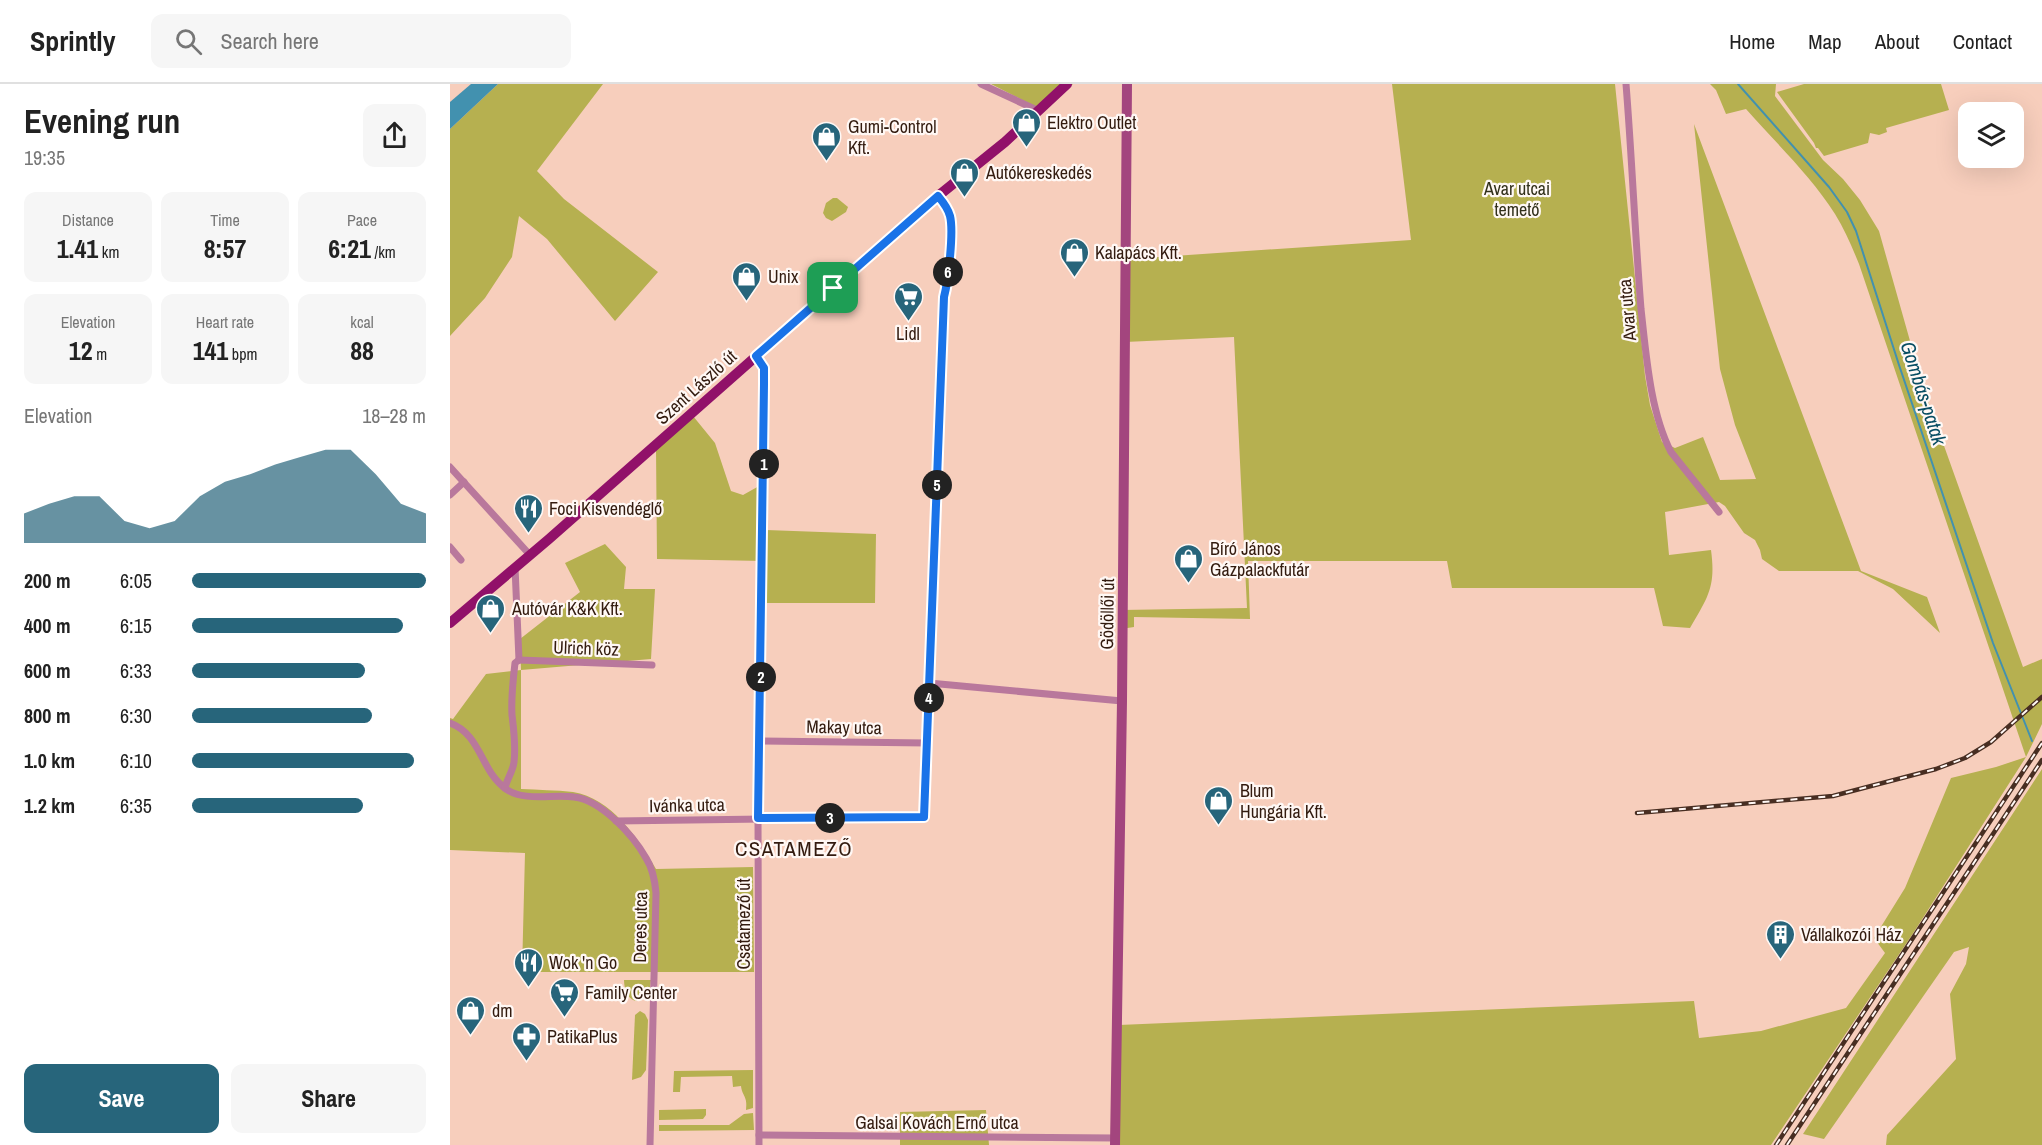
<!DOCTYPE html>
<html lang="en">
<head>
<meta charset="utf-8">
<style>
  :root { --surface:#fff; --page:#f6f6f6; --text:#222; --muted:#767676; --line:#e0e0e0; --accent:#27657b }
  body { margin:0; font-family:"Archivo Narrow",sans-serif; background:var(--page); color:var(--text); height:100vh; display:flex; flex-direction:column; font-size:22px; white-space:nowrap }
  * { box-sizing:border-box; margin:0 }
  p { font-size:20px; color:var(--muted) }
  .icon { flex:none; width:33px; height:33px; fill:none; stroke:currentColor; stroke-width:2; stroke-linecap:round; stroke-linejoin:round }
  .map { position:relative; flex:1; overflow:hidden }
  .sheet { display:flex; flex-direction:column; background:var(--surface); width:450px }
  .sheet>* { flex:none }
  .fabs { position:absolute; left:1508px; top:18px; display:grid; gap:12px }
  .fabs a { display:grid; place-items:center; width:66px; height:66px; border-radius:12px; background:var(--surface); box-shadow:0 6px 24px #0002; font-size:30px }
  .pin { position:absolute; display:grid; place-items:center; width:51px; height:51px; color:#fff; margin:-26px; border-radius:12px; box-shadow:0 3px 9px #0006 }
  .km { position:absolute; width:30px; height:30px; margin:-15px; border-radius:50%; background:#222; color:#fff; font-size:16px; line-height:30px; text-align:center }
  .round { display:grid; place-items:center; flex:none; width:63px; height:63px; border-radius:12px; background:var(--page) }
  .headline { display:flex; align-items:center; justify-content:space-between; height:102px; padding:0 24px }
  h1 { font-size:33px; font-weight:700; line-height:45px }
  .figures { display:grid; grid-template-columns:repeat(3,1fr); gap:9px; height:102px; padding:6px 24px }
  .figures div { display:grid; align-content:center; border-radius:12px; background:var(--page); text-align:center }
  .figures b { font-size:26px; font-weight:700 }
  .figures small { font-size:16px; font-weight:400 }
  .figures p { font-size:16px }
  .chart { height:168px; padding:12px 24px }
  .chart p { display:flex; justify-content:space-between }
  .chart svg { width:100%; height:108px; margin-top:6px; fill:var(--accent); opacity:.7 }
  .action { display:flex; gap:12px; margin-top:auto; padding:12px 24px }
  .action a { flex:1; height:69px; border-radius:12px; background:var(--accent); color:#fff; font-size:24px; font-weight:700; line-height:69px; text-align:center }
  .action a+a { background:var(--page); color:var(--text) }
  ul { padding:0 24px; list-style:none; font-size:20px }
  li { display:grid; grid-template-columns:96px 72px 1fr; align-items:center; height:45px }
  li i { height:15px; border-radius:8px; background:var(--accent) }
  header { display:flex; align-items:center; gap:36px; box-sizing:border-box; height:84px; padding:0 30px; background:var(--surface); border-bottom:2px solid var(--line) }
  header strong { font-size:28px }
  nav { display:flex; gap:33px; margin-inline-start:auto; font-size:21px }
  .search { width:420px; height:54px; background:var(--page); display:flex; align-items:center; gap:15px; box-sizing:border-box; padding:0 21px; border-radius:12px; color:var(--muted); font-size:22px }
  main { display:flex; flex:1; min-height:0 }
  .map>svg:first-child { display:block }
  .green { fill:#b6b050 }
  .water { fill:#4291af }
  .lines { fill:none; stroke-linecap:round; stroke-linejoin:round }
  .stream { stroke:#4291af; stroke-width:2 }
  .street { stroke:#b9789c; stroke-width:7 }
  .secondary { stroke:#a3457e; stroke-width:10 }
  .primary { stroke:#911169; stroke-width:10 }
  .rail-casing { stroke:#482e22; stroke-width:4.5 }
  .rail { stroke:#fff8f5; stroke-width:2; stroke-dasharray:7; stroke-linecap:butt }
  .route-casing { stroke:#fff; stroke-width:12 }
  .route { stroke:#1a73e8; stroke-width:8 }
  .labels { text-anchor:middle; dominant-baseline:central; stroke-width:4.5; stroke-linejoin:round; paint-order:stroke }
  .poi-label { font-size:18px; fill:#331b0f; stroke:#fff8f5; text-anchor:start }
  .park-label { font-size:18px; fill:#32301b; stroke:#fff8f5 }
  .street-label { font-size:18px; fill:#331b0f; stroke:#fff8f5 }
  .water-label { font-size:20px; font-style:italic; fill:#084d63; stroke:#fff8f5 }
  .quarter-label { font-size:21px; letter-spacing:1.5px; fill:#331b0f; stroke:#fff8f5 }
</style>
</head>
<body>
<header>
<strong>Sprintly</strong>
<div class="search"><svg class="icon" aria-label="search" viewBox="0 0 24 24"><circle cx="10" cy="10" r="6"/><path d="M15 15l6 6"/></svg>Search here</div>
<nav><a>Home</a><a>Map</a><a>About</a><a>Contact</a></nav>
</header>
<main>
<section class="sheet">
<div class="headline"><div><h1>Evening run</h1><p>19:35</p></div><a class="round"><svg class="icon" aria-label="share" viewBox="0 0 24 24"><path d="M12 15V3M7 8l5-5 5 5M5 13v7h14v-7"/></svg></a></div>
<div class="figures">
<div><p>Distance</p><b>1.41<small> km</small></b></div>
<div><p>Time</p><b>8:57</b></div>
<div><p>Pace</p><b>6:21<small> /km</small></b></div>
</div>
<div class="figures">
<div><p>Elevation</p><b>12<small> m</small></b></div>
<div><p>Heart rate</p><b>141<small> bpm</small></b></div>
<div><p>kcal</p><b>88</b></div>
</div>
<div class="chart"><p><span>Elevation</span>18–28 m</p>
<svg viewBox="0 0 160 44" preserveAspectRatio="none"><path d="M0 44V32L10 28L20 25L30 25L40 35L50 38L60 35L70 25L80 19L90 16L100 12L110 9L120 6L130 6L140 16L150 28L160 32V44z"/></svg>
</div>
<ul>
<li><b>200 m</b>6:05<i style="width:100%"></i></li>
<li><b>400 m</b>6:15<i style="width:90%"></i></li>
<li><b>600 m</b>6:33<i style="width:74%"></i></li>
<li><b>800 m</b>6:30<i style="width:77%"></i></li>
<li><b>1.0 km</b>6:10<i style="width:95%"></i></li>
<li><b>1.2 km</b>6:35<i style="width:73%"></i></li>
</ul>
<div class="action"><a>Save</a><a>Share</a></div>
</section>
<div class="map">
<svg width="1592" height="1061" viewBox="0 0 1592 1061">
  <rect width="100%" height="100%" fill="#f7cebc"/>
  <!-- green -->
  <g class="green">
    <polygon points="48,0 153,0 87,87 114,115 208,188 165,237 97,155 69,132 62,173 35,214 0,252 0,45"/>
    <polygon points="541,0 623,0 594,27"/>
    <path d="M942,0H1165L1195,292L1200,321L1212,358L1225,364L1253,353L1270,396L1306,395L1285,341L1270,285L1244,40L1411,487L1477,513L1490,549L1443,505L1408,487H1329L1312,475L1310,466L1305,456L1294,449L1275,422L1269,418L1215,428L1219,471L1261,466C1266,503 1258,513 1240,544L1213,542L1204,504H1002L997,477H798L800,535L684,533V543L671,545V526L797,524L784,253L675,258L679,175L961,156Z"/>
    <path d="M1260,0H1326L1325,12L1373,76L1393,95L1410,116L1429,147L1473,303L1573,583L1592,575V640L1576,673L1462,851L1321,1061H668L669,941L1244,917L1249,954L1311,947L1396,924L1435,869L1424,854L1455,804L1501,694L1546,683L1576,673L1409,180C1402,163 1395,146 1385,130C1361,92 1326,59 1296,25L1276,30L1266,6Z"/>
    <polygon points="1354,0 1491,0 1499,26 1436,44 1437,48 1429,51 1420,49 1418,59 1374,72 1368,64 1366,64 1364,59 1327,8"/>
    <polygon points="383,114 387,114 398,123 396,128 382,137 376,134 373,129 376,119"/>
    <polygon points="243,332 265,359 281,407 293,411 316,398 316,446 426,450 425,519 316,519 315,477 207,475 206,364"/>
    <path d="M155,460L176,483L174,505H205L201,575L71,586V705C88,706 106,706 123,708C161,714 188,754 206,785L303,783L304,888H72L75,769L0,766V634L3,635L36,590L71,586L70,555L130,508L115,479Z"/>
    <polygon points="1592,685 1592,1061 1436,1061 1437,1051 1506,975 1500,910 1516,880 1519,863 1504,868 1374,1055 1353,1050"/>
    <path d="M174,896H201L199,910C185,926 174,912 174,896Z"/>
    <polygon points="190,927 195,930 198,936 196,986 191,993 182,996 185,931"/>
    <path d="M303,986V1024L296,1026C298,1012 292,1012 291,1002L283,1003L282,992L231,993L230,1008H223L224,987Z"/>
    <polygon points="256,1025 256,1031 253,1035 209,1036 209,1026"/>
    <polygon points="536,1026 539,1061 450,1061 450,1028"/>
    <polygon points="303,1029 304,1046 209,1047 209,1041 279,1041 294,1030"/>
  </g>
  <!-- water -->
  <polygon class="water" points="21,0 48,0 0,45 0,18"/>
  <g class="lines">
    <!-- stream -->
    <polyline class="stream" points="1288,0 1379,103 1397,128 1406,147 1449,281 1543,559 1582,657"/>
    <!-- street -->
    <g class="street">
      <polyline points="531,0 589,27"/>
      <path d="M1176,0C1182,75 1185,150 1191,225C1196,269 1200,328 1221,368L1269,428"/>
      <polyline points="306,272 314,284 314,300 308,734 309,1061"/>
      <polyline points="0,383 80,471"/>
      <polyline points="0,411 14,398"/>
      <polyline points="0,463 11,476"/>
      <polyline points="65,483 69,576"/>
      <polyline points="69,576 202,581"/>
      <polyline points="479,599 672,617"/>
      <path d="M0,639C31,650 31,688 56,705C75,718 102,710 124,713C151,716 183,751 196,774C203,785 205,797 206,809L200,1061"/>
      <polyline points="310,657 477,659"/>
      <path d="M55,704C57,695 63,687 64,678C66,662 64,647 62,631C61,614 63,596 65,579L69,576"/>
      <path d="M166,737L474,733L494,213C498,197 504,148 500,132C498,124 493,118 488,112"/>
      <polyline points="309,1051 665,1054"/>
    </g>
    <!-- secondary -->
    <polyline class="secondary" points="665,1061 672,617 677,0"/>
    <!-- primary -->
    <polyline class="primary" points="0,539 99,455 488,112 555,58 617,0"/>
    <defs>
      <g id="rail">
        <polyline points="1187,729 1383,712 1486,685 1515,674 1541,658 1592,613"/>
        <polyline points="1326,1061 1592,659"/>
        <polyline points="1337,1061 1592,676"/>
      </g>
    </defs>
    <!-- rail casing -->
    <use href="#rail" class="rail-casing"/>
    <!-- rail -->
    <use href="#rail" class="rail"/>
  </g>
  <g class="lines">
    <defs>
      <path id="route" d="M488,112C493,118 498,124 500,132C504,148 498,198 494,213L474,733L308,734L314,300V284L306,272Z"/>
    </defs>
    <!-- route casing -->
    <use href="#route" class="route-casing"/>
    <!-- route -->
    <use href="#route" class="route"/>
  </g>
  <!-- icons -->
  <defs>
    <symbol id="shop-pin" viewBox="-11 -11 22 30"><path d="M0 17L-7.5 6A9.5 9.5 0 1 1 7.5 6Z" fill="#27657b" stroke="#fff8f5"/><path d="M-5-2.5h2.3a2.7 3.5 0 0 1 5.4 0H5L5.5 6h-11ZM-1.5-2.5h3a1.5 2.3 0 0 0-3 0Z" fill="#fff"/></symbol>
    <symbol id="supermarket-pin" viewBox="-11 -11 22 30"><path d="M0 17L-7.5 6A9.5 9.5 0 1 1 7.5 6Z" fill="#27657b" stroke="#fff8f5"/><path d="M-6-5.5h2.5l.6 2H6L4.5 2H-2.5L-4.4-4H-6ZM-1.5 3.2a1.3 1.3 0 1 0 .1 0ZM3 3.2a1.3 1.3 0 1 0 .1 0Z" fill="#fff"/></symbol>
    <symbol id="restaurant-pin" viewBox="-11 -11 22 30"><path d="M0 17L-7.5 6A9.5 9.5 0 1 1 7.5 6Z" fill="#27657b" stroke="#fff8f5"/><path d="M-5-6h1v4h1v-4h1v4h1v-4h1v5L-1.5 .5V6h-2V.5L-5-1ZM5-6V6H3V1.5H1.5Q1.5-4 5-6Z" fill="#fff"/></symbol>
    <symbol id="building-pin" viewBox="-11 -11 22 30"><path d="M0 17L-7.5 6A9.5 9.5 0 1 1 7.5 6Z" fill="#27657b" stroke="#fff8f5"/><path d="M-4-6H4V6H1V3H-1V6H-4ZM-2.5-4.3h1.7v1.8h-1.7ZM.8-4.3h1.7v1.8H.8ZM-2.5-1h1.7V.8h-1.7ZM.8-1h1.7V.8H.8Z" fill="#fff"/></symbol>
    <symbol id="pharmacy-pin" viewBox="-11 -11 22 30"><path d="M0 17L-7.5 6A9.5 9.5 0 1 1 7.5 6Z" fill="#27657b" stroke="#fff8f5"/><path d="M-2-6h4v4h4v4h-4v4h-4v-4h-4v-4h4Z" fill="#fff"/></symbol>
  </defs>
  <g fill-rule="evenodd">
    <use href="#shop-pin" x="560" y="22" width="33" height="45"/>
    <use href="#shop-pin" x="360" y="36" width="33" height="45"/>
    <use href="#shop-pin" x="498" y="72" width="33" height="45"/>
    <use href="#shop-pin" x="608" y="152" width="33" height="45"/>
    <use href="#shop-pin" x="280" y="176" width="33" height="45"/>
    <use href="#supermarket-pin" x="442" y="196" width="33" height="45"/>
    <use href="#restaurant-pin" x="62" y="408" width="33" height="45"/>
    <use href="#shop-pin" x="722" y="458" width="33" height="45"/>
    <use href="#shop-pin" x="24" y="508" width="33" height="45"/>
    <use href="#shop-pin" x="752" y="700" width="33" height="45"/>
    <use href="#building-pin" x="1314" y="834" width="33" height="45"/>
    <use href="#restaurant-pin" x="62" y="862" width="33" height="45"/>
    <use href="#supermarket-pin" x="98" y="892" width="33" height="45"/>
    <use href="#shop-pin" x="4" y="910" width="33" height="45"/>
    <use href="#pharmacy-pin" x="60" y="936" width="33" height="45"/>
  </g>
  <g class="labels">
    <!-- poi labels -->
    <g class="poi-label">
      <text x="597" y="38">Elektro Outlet</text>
      <text x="398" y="42">Gumi-Control<tspan x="398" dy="21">Kft.</tspan></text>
      <text x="536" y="88">Autókereskedés</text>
      <text x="645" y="168">Kalapács Kft.</text>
      <text x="318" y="192">Unix</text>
      <text x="458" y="249" text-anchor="middle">Lidl</text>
      <text x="99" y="424">Foci Kisvendéglő</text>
      <text x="760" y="464">Bíró János<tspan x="760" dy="21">Gázpalackfutár</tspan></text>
      <text x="62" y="524">Autóvár K&amp;K Kft.</text>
      <text x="790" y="706">Blum<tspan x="790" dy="21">Hungária Kft.</tspan></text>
      <text x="1351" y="850">Vállalkozói Ház</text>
      <text x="99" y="878">Wok 'n Go</text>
      <text x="135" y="908">Family Center</text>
      <text x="42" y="926">dm</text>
      <text x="97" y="952">PatikaPlus</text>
    </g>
    <!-- park labels -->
    <g class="park-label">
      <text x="1067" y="104">Avar utcai<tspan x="1067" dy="21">temető</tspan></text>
    </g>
    <!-- street labels -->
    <g class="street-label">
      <text transform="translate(1177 226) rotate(-95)">Avar utca</text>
      <text transform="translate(246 303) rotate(-42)">Szent László út</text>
      <text transform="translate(657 530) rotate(-89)">Gödöllői út</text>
      <text transform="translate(136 564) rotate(2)">Ulrich köz</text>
      <text transform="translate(394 643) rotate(1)">Makay utca</text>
      <text transform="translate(237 721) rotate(-1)">Ivánka utca</text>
      <text transform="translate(293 840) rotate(-90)">Csatamező út</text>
      <text transform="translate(190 843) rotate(-89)">Deres utca</text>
      <text x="487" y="1038">Galsai Kovách Ernő utca</text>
    </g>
    <!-- water labels -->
    <g class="water-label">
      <text transform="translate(1474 309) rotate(72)">Gombás-patak</text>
    </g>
    <!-- quarter labels -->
    <g class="quarter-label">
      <text x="344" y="764">CSATAMEZŐ</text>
    </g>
  </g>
</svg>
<div class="fabs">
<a><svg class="icon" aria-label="layers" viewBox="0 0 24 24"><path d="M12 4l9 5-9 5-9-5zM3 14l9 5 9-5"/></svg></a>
</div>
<div class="pin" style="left:383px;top:204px;background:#1e9e55"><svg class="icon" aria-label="arrive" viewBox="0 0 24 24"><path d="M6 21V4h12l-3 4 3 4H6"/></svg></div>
<b class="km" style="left:314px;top:380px">1</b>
<b class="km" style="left:311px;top:593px">2</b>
<b class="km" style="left:380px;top:734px">3</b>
<b class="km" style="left:479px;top:614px">4</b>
<b class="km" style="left:487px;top:401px">5</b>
<b class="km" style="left:498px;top:188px">6</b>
</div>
</main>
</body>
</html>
